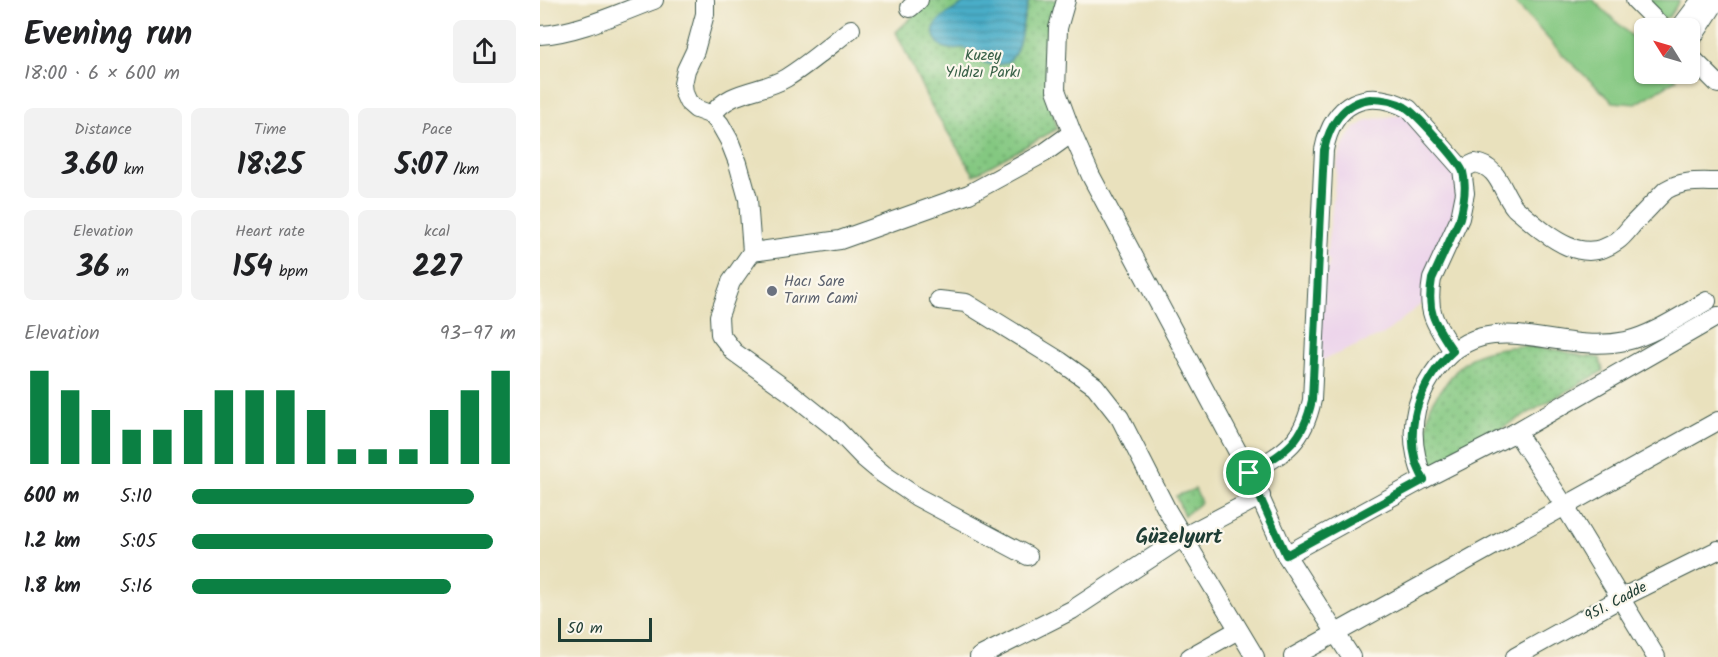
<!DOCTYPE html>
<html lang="en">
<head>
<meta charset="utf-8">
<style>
  :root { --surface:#fff; --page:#f2f2f2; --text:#202124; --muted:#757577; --accent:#0b8043 }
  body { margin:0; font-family:Kalam,sans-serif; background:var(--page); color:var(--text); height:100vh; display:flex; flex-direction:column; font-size:22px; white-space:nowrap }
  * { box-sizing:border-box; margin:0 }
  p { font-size:20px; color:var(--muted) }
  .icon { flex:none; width:33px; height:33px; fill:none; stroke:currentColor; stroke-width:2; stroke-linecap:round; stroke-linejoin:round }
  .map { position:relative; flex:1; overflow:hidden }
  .side { display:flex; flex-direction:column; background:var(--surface); width:540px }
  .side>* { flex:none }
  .needle { width:39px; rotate:307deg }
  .controls { position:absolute; left:1094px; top:18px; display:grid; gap:12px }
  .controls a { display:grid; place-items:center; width:66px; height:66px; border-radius:9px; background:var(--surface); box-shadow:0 2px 4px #0004; font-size:30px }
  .scale { position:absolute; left:18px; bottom:15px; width:94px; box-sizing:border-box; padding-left:6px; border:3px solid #1f3d34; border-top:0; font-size:16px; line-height:21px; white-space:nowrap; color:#1f3d34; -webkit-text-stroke:4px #fbf7ec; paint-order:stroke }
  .pin { position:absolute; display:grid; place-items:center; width:51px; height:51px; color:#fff; margin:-26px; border:3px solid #fff; border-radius:50%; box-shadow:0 2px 6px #0007 }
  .round { display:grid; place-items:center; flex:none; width:63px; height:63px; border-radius:9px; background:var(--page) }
  .head { display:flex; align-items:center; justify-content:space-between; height:102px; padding:0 24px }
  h1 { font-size:33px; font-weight:800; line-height:45px }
  .stats { display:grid; grid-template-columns:repeat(3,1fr); gap:9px; height:102px; padding:6px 24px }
  .stats div { display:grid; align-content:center; border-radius:9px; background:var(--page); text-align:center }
  .stats b { font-size:30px; font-weight:800 }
  .stats small { font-size:16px; font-weight:400 }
  .stats p { font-size:16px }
  .chart { height:168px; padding:12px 24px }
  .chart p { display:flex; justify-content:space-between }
  .chart svg { width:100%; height:108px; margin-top:6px; stroke:var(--accent); stroke-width:6 }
  ul { padding:0 24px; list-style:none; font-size:20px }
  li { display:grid; grid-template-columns:96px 72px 1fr; align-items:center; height:45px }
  li i { height:15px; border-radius:8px; background:var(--accent) }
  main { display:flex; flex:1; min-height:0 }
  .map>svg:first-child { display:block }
  .built { fill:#ebd1eb }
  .grass { fill:#84c881; stroke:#52825a; stroke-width:1.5 }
  .park { fill:url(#park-dots); stroke:#52825a; stroke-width:1.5 }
  .water { fill:url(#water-rules); stroke:#34757e; stroke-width:1.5 }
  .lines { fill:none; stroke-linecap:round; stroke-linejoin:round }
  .minor-casing { stroke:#3d5649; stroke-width:20 }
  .minor { stroke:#fff; stroke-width:18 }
  .route-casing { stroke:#fff; stroke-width:12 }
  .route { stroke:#0b8043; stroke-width:8 }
  .worship-dot { fill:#6b7280; stroke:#fbf7ec; stroke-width:2 }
  .labels { text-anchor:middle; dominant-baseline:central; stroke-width:4.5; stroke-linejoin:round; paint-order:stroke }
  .park-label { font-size:15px; fill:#386047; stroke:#fbf7ec }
  .worship-label { font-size:15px; fill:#5b616d; stroke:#fbf7ec; text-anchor:start }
  .street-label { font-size:15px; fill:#1f3d34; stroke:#fbf7ec }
  .district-label { font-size:21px; font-weight:bold; fill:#1f3d34; stroke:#fbf7ec }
</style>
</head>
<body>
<main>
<section class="side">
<div class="head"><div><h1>Evening run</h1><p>18:00 · 6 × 600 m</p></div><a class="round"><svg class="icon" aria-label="share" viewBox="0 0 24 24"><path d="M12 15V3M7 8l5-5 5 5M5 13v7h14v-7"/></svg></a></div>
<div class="stats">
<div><p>Distance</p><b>3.60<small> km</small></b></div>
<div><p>Time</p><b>18:25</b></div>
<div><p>Pace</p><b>5:07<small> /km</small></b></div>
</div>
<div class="stats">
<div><p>Elevation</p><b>36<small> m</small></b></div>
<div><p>Heart rate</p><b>154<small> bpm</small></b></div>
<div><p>kcal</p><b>227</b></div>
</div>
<div class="chart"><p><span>Elevation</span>93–97 m</p>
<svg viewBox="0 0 160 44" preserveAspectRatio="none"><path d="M5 44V6M15 44V14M25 44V22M35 44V30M45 44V30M55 44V22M65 44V14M75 44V14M85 44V14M95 44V22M105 44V38M115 44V38M125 44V38M135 44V22M145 44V14M155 44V6"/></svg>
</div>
<ul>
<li><b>600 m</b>5:10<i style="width:87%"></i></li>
<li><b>1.2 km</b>5:05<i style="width:93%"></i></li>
<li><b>1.8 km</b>5:16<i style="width:80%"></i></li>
</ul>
</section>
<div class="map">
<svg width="1178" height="657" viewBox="0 0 1178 657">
  <defs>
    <pattern id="park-dots" width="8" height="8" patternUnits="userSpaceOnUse" patternTransform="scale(1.5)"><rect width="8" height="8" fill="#84c881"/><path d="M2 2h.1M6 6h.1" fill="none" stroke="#6ba46a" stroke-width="1.8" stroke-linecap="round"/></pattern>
    <pattern id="water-rules" width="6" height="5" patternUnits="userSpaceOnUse" patternTransform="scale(1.5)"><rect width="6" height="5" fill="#49adc8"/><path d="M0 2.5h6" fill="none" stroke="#3c8ea3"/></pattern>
  </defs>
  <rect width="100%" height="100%" fill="#fbf7ec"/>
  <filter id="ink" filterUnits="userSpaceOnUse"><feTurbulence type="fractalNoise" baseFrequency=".0167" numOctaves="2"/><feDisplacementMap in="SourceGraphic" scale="12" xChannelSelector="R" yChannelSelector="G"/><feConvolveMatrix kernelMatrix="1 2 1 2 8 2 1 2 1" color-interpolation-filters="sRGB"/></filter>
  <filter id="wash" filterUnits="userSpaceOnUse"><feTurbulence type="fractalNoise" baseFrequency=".008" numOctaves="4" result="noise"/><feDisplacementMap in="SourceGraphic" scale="24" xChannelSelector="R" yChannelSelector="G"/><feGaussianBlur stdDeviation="1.35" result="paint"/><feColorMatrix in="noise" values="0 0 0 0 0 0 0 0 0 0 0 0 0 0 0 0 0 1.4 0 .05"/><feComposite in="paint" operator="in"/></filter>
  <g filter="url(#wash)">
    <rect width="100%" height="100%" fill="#e9e1bd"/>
    <!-- built -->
    <polygon class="built" points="865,107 882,126 922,184 885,301 844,334 778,362 783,282 790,261 786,258 798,159 804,143 815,128 828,120 859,115"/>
    <!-- grass -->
    <g class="grass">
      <polygon points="973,0 1053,0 1104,48 1104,74 1132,74 1137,79 1096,104 1073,102 1023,55"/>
      <polygon points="1100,0 1140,0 1129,17 1121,18"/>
    </g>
    <!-- park -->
    <g class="park">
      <polygon points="390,0 520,0 506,75 517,129 434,175 389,102 356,32"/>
      <path d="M984,346L1019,350L1042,356L1060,358L1063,371L889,469C888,449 885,428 890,408C891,401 898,394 902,389C926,353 943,348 984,346Z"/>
      <polygon points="655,489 661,502 644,516 636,496"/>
    </g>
    <!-- water -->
    <path class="water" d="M429,0H489C487,8 485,15 483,23C480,43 476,73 446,63C438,61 435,53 427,49C419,46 413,51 405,48C400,46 397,42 395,38C386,20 418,9 429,0Z"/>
  </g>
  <g filter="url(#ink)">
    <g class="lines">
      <defs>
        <g id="minor">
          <polyline points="165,0 165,14 155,51 146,70 143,84 144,93 148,102 156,109 172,115 180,124 189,140 198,163 208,199 212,252 191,282 179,316 180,334 194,352 251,393 296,429 324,458 343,474 377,497 488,556"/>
          <polyline points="526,0 518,28 516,90 532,133 551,176 709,473 746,555 811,657"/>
          <polyline points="1095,0 1123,28"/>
          <polyline points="370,8 379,0"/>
          <polyline points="1140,28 1161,0"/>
          <path d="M0,35C37,33 79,13 114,0"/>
          <polyline points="1149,43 1177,0"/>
          <polyline points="1149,55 1178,84"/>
          <path d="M172,115C190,89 221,93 246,78C269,64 290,45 311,29"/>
          <path d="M922,169L935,163C960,167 961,192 975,208C1003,231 1039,269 1077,241C1083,237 1088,230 1093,224C1104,213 1115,201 1126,190C1143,180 1159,182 1178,182"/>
          <polyline points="212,252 300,240 429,194 504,153 532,133"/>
          <polyline points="399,300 426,303 520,361 555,386 580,418 628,512 715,657"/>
          <polyline points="976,432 1024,505 1116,657"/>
          <path d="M709,473C745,452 763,443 772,400L784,150C793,103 826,86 869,109L922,169L925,193L920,218L892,279C886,312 895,324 913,351"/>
          <path d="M884,479C871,450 869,416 885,387C936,293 1009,357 1086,341C1113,335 1142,315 1167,301"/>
          <polyline points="746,555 884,479 976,432 1178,316"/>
          <polyline points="439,657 532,610 643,537 721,496"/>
          <polyline points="650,657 698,630"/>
          <polyline points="753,657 1178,421"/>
          <polyline points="975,657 1081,598 1178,550"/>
        </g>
      </defs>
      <!-- minor casing -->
      <use href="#minor" class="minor-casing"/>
      <!-- minor -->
      <use href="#minor" class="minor"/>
    </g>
  </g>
  <g class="lines" filter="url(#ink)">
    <defs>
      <path id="route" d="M830,99C842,99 855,101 865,107C875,112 920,162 923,172C927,187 924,203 920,218L892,279C886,312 895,324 913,351C883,378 865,421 876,462C878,468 881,474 884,480L746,555L709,473C745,452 763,443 772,400L784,150C789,126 803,102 830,99Z"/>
    </defs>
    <!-- route casing -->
    <use href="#route" class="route-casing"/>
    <!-- route -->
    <use href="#route" class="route"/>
  </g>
  <!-- markers -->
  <circle class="worship-dot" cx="232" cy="291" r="6"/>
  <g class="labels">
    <!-- park labels -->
    <g class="park-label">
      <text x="443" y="56">Kuzey<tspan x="443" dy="17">Yıldızı Parkı</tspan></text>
    </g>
    <!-- worship labels -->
    <g class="worship-label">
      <text x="244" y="282">Hacı Sare<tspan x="244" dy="17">Tarım Cami</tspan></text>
    </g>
    <!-- street labels -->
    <g class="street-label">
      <text transform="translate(1076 602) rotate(-28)">951. Cadde</text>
    </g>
    <!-- district labels -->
    <g class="district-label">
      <text x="639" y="537">Güzelyurt</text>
    </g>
  </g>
</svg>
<div class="controls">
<a><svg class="needle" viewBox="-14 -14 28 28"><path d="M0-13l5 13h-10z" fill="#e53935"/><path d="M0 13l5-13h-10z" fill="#757577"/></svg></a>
</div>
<div class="scale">50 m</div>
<div class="pin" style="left:709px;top:473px;background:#1e9e55"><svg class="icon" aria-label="arrive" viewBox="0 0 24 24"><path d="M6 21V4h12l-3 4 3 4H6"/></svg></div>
</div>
</main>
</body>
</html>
